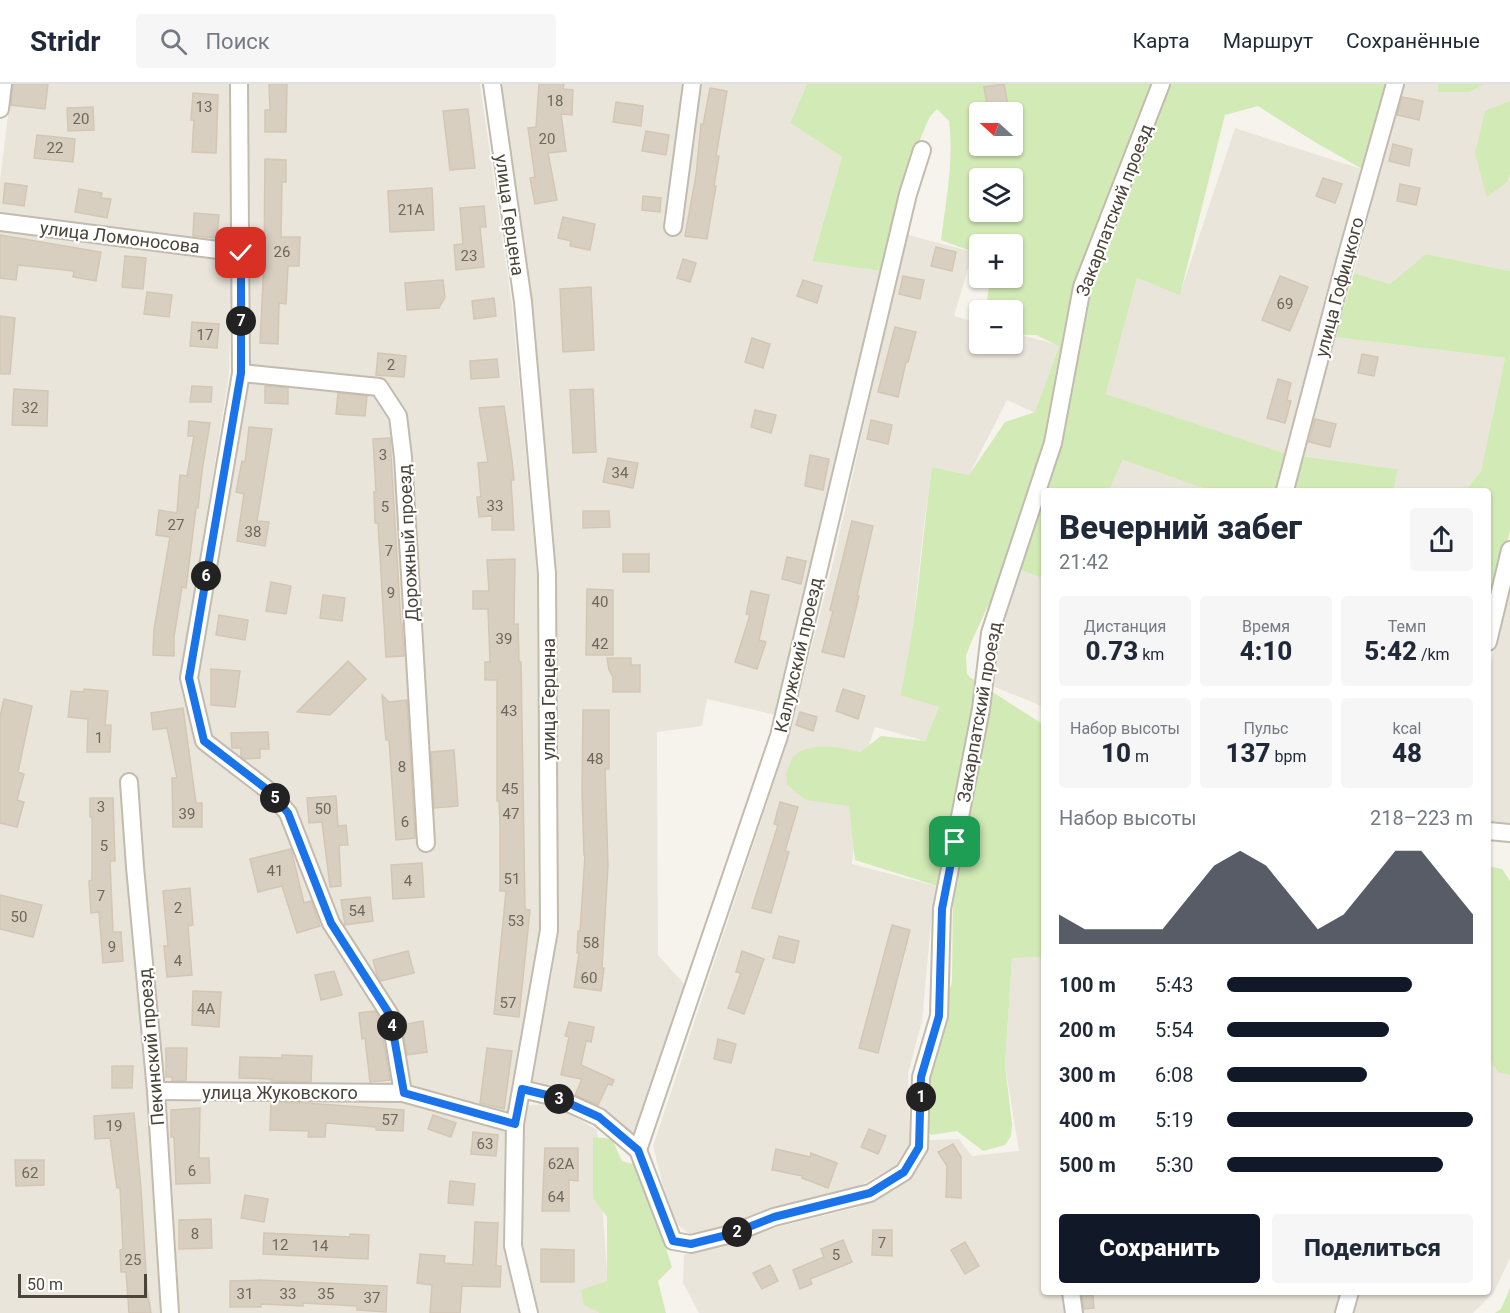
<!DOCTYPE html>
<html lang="ru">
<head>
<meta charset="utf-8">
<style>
  :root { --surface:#fff; --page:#f6f6f7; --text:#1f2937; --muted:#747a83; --line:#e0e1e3; --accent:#111827 }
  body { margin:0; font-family:Roboto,sans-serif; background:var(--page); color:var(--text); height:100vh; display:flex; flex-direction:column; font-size:22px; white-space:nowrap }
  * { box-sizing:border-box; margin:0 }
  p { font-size:20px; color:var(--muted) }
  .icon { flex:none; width:33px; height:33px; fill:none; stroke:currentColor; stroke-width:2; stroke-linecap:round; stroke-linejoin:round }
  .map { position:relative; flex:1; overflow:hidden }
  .side { position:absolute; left:1041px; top:404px; width:450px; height:807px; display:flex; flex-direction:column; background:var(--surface); border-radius:6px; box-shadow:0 2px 4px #0004 }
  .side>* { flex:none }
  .needle { width:39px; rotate:291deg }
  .controls { position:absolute; left:969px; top:18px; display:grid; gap:12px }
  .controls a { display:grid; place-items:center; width:54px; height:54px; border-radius:6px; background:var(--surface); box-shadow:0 2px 4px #0004; font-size:30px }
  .scale { position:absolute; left:18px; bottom:15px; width:129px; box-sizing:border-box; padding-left:6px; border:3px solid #4b4439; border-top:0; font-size:16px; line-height:21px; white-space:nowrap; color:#4b4439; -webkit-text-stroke:4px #fff; paint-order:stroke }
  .pin { position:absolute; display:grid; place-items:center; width:51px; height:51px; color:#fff; margin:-26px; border-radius:12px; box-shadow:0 3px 9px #0006 }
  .km { position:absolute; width:30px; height:30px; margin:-15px; border-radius:50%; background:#222; color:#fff; font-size:16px; line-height:30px; text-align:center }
  .round { display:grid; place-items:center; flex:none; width:63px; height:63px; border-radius:6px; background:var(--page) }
  .headline { display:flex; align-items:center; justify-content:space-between; height:102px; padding:0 18px }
  h1 { font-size:33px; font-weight:800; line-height:45px }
  .metrics { display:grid; grid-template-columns:repeat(3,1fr); gap:9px; height:102px; padding:6px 18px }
  .metrics div { display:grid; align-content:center; border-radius:6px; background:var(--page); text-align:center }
  .metrics b { font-size:26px; font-weight:800 }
  .metrics small { font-size:16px; font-weight:400 }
  .metrics p { font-size:16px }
  .chart { height:168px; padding:12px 18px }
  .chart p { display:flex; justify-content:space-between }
  .chart svg { width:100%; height:108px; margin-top:6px; fill:var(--accent); opacity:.7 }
  .cta { display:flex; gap:12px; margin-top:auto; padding:12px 18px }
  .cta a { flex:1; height:69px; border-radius:6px; background:var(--accent); color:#fff; font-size:24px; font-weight:800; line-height:69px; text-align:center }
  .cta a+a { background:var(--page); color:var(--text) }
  ul { padding:0 18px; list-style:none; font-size:20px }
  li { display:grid; grid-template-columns:96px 72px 1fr; align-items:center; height:45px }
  li i { height:15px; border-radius:8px; background:var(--accent) }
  header { display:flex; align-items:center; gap:36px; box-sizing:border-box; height:84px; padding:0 30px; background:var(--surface); border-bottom:2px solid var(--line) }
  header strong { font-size:28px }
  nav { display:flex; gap:33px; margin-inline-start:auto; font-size:21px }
  .search { width:420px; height:54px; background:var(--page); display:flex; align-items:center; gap:15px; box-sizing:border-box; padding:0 21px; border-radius:6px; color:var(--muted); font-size:22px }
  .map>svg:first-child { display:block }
  .residential { fill:#eae5da }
  .green { fill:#d2eab5; fill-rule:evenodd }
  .building { fill:#d8cfc1; stroke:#d3c7b4; stroke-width:1.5 }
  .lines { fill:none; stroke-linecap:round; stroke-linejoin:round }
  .minor-casing { stroke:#c2bbae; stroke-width:20 }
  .minor { stroke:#fff; stroke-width:16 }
  .route-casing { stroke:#fff; stroke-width:12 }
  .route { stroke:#1a73e8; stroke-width:8 }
  .labels { text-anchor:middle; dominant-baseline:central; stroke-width:4.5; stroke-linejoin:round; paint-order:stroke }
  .number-label { font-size:15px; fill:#6e675b }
  .street-label { font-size:18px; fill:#4b4439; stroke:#fff }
</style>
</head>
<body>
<header>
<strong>Stridr</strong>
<div class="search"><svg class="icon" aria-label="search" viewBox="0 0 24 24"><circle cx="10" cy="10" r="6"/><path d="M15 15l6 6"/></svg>Поиск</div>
<nav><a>Карта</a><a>Маршрут</a><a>Сохранённые</a></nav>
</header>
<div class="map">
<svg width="1510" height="1229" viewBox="0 0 1510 1229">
  <rect width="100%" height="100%" fill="#f6f3ec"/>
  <!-- residential -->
  <g class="residential">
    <polygon points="12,0 231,0 231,160 0,128 0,96"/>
    <polygon points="248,0 480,0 512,221 537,492 540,847 508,1032 410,1004 396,929 336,834 295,724 268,696 211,653 198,595 249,297 251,168"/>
    <polygon points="499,0 807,0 790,39 842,73 812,176 881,187 776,631 707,615 702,642 657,648 658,871 687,903 636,1052 596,1025 530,1001 552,891 554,746 553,491"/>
    <polygon points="1401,0 1510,0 1510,187 1426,170 1390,200 1354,189"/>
    <polygon points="1235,44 1364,86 1287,370 1106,310 1137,194 1180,210"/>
    <polygon points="0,147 232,178 229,291 180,596 199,662 262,714 285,738 384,934 396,1001 161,1001 134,691 123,693 149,1010 160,1229 0,1229"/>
    <polygon points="908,151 973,168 954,232 979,239 980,260 1012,260 1013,249 1059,261 1035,329 1007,316 969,391 932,383 924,440 910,568 900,610 939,623 925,657 875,643 864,676 852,780 940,803 931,839 922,937 908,990 910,1059 895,1082 859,1102 784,1122 722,1146 691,1151 672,1137 653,1062 786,662 832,483 899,185"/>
    <polygon points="1335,253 1505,274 1481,387 1466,406 1394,406 1396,385 1304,372"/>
    <polygon points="1123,376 1208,406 1109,406"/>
    <polygon points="1021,486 1044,495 1044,623 990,601 998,549"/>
    <polygon points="1510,502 1510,741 1488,738 1488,590"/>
    <polygon points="1044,873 1044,1208 1066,1208 1069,1229 699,1229 683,1199 684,1171 781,1142 855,1124 895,1106 917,1079 929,1056 959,1055 972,1072 1019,1067 1005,981 1012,874"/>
    <polygon points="1488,969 1510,976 1510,1174 1494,1208 1473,1229 1349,1229 1355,1208 1488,1208"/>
    <polygon points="164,1013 404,1017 505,1046 503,1163 519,1229 176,1229"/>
    <polygon points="554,1020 597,1046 610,1229 536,1229 522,1161 524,1041 528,1021"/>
    <polygon points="1076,1208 1345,1208 1339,1229 1078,1229"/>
  </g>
  <!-- green -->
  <g class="green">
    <path d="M807,0H1387L1364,86L1313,57L1258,22L1225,31L1180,211L1137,194L1106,310L1287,370L1397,385L1394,406H1208L1123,376L1109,406H1044V495L1021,486L1015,479L1003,489L970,561L966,572L967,590L971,594L1044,641V873L1012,874L1005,981L1012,1040L1011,1052L1005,1061L983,1067L957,1047L931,1051L927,1046L925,998L952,897L953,807L855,776L849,722L806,716L787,701L786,690L793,672C815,657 836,663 860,668L881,652L925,657L939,623L900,611C918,536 921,459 932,383L969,391L1005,338L1035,328L1059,262L1036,251H1013L1012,226H986L990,194H1012V160H980L979,189L973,168L941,156C946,116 954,77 949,37L937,25L929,34L902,99L881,187L812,177L842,73L790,39ZM980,28H1012V62H980ZM980,94H1012V128H980Z"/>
    <polygon points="1438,0 1484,0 1469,8 1438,8"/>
    <polygon points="1510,17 1510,89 1507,98 1487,113 1475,70 1485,27"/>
    <polygon points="1426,170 1510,187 1510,446 1488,546 1488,406 1466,406 1481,387 1505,274 1335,253 1354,189 1390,200"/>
    <polygon points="1488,782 1502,785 1510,797 1510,991 1498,988 1488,973"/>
    <polygon points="593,1053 612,1055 622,1077 640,1082 672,1183 658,1197 666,1229 600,1229 584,1221 581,1206 607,1197 607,1133 593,1114"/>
    <polygon points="1510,1204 1510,1229 1495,1229 1501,1225"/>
  </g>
  <!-- building -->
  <g class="building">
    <polygon points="13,0 48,0 45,25 11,21"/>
    <polygon points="269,0 287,0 286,48 265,48 265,26 270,26"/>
    <polygon points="539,0 564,0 563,5 573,6 572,31 561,30 566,67 548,69 557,116 535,120 530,94 535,93 528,44 536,43"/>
    <polygon points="1004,0 1008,21 988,25 984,3"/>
    <polygon points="710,4 727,7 716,72 719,72 714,102 716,102 707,155 685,152 696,91 701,40 703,41"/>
    <polygon points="193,9 218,11 216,69 192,68 194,36 191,36"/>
    <polygon points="1402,13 1423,17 1419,36 1397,31"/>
    <polygon points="616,18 643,22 641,42 613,38"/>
    <polygon points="93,23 94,46 68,47 67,24"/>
    <polygon points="468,25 475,84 450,86 443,27"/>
    <polygon points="646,47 669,51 666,71 642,67"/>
    <polygon points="37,51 75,55 73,78 34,74"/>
    <polygon points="1393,60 1412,65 1409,82 1389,77"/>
    <polygon points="265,75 286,76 286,98 282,98 281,153 300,153 299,182 288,182 286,220 279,219 278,260 260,259 264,178"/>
    <polygon points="1323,94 1342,100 1335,119 1316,112"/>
    <polygon points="5,99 27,102 24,122 3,119"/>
    <polygon points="1400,100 1420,104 1416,121 1397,117"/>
    <polygon points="432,104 434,146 390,148 388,107"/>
    <polygon points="79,105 102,109 101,114 111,115 107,134 75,128"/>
    <polygon points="643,112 661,114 660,128 642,126"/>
    <polygon points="484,122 486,143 480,143 484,183 456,186 454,161 463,160 460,124"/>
    <polygon points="194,129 219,131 217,154 193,152"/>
    <polygon points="563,133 595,140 590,166 570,162 571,157 558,154"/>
    <polygon points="0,151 101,168 96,197 73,193 74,187 18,181 16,196 0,194"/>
    <polygon points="936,163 956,168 952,187 931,182"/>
    <polygon points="125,172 146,174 143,205 122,203"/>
    <polygon points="683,175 696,179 690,198 677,194"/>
    <polygon points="903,192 924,196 920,215 899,210"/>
    <polygon points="1280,192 1308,203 1290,247 1262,236"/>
    <polygon points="443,196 445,213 439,224 407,226 405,199"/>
    <polygon points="803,196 822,202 817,219 797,212"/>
    <polygon points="591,203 594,266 563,268 560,205"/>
    <polygon points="147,208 172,211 169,233 144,230"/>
    <polygon points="494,214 496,232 474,235 472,217"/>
    <polygon points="0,232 15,234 10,290 0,290"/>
    <polygon points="192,238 219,240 217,264 190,262"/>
    <polygon points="895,243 916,248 908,278 906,278 898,313 878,308"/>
    <polygon points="752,254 770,260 763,284 745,278"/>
    <polygon points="378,269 406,272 404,293 376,291"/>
    <polygon points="1362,270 1378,273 1374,292 1358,289"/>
    <polygon points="497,275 499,293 471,295 470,277"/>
    <polygon points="1278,295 1291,299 1287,316 1291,317 1285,339 1267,334"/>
    <polygon points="192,302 212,303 211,318 190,318"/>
    <polygon points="265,302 288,304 288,320 265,319"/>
    <polygon points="14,305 48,307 47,342 12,341"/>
    <polygon points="593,305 596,368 573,369 570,306"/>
    <polygon points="338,309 367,312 365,332 336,330"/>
    <polygon points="504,322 512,376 514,396 511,396 514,446 492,446 492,432 479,433 477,413 481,413 478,379 488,378 479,324"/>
    <polygon points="755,326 776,331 771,349 751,343"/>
    <polygon points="1315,335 1336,340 1330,363 1309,358"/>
    <polygon points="871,336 892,341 888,360 867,355"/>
    <polygon points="189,337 210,339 202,387 198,424 196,424 186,504 182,503 174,553 174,572 153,571 154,545 170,453 156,451 159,426 177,429 180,391 187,392 194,352 188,352"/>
    <polygon points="249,343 272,345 257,437 269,438 265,462 237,457 244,410 236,408 242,377 245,378"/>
    <polygon points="390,354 401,540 402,540 404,572 386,573 378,439 375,439 374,408 376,408 373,355"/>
    <polygon points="810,371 829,375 823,406 805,402"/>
    <polygon points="608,374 638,379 633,404 603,398"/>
    <polygon points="583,427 609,427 610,443 583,444"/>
    <polygon points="852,437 873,442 857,512 859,512 844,573 822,568 833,527 830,526"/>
    <rect x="623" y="470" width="26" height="18"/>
    <polygon points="787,473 806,477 801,500 782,495"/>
    <polygon points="515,475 514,540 518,540 519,578 521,578 525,825 530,826 519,933 494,930 506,807 500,807 500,740 499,717 497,717 497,596 485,596 485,578 490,578 488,525 473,525 473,507 489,507 487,476"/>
    <polygon points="271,498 291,502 286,530 266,527"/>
    <polygon points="587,505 613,506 613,571 586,571"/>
    <polygon points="751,507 769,511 759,556 766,558 757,585 735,578 750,531 746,530"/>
    <polygon points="323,511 345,514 342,537 320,534"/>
    <polygon points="219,531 248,536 245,556 216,551"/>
    <polygon points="607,574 631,574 631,581 640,581 640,608 613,608 613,593 609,586"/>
    <polygon points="348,577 366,595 330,631 297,628"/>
    <polygon points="211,585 240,587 235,623 211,621"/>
    <polygon points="84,605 108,607 105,641 111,641 110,668 87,668 88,635 68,633 71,607 84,608"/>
    <polygon points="843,605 865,612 858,635 836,627"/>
    <polygon points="382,611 389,618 407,616 415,754 396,756 389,656 386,656"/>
    <polygon points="4,615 32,622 18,688 24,690 17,716 24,718 17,743 0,739 0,633"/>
    <polygon points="183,624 196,719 202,719 202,743 173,743 172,694 177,694 167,644 153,646 151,629"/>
    <polygon points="583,626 609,626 609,685 605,685 608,782 602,884 604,884 601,907 574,903 579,869 577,869 578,847 580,847 585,771 584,771 582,708"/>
    <polygon points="800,628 817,633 813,647 796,641"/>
    <polygon points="268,648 269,665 260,665 260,674 245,675 241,672 241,664 232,664 231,649"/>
    <polygon points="454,666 458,722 434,724 431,668"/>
    <polygon points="336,712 338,742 346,741 348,761 339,761 341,802 330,803 322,738 309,739 307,714"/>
    <polygon points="90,714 113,714 115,777 110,777 113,848 121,848 123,877 103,879 99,828 91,829 89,797 92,796 92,733 90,733"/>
    <polygon points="780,718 798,723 785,767 789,768 771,829 752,824 778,741 774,740"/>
    <polygon points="291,765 304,819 311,817 320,842 297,849 282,802 258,808 250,775"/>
    <polygon points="422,779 424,813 393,815 391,781"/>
    <polygon points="190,804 193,841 188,842 192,891 167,893 164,862 168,862 163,807"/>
    <polygon points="0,811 42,821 33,853 0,845"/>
    <polygon points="370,813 373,837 345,841 341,816"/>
    <polygon points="892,841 910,846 878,969 859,964"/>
    <polygon points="779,852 799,857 794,879 773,874"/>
    <polygon points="408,867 414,889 381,897 377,891 373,876"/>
    <polygon points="742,867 764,875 744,930 728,924 741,889 736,888"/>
    <polygon points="334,887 342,911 321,916 315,891"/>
    <polygon points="193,907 221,908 219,943 192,941"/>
    <polygon points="375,927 378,932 380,944 381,944 390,996 370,998 365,954 362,955 359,929"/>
    <polygon points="423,937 427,968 407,971 402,941"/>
    <polygon points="569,938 594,943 591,958 586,957 581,981 614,996 612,1001 608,1000 598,1021 575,1011 582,995 561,991 569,953 565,952"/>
    <polygon points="718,955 736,960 731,979 714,975"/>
    <polygon points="166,964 187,964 186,997 172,997 172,993 166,993"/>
    <polygon points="487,964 512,967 504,1025 480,1019"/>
    <polygon points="282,971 312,972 311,998 271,997 272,995 239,994 240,973 282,974"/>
    <polygon points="112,982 133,982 132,1004 112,1004"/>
    <polygon points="271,1018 305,1019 404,1026 403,1047 376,1046 376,1043 326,1039 325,1053 308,1053 309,1047 270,1046"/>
    <polygon points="200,1024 199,1074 209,1074 210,1099 176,1100 174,1053 171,1053 171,1026"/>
    <polygon points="134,1029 141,1105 147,1205 151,1229 129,1229 126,1188 121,1188 120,1166 123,1165 120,1103 117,1104 110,1054 95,1055 94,1032"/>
    <polygon points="433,1031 456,1039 451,1053 428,1045"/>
    <polygon points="869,1045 886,1052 878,1070 861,1063"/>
    <polygon points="473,1048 498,1051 496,1072 471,1070"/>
    <polygon points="953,1060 961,1073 961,1114 946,1113 947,1082 938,1068"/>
    <polygon points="545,1064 578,1064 578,1097 569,1096 569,1127 542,1127"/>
    <polygon points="776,1065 810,1073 811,1069 837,1079 828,1104 802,1094 803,1092 772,1086"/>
    <polygon points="15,1076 44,1076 44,1101 16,1102"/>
    <polygon points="450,1097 475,1100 473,1121 448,1119"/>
    <polygon points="245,1111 268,1115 264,1138 241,1134"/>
    <polygon points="211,1135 212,1164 179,1165 179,1136"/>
    <polygon points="475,1138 498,1139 496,1182 501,1182 500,1203 462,1202 460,1229 430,1229 432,1201 417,1199 420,1170 445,1172 444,1179 473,1181"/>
    <polygon points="873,1146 892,1146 892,1172 872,1171"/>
    <polygon points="264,1149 350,1153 350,1150 369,1151 368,1175 263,1170"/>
    <polygon points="843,1156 852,1178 810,1195 812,1200 800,1205 793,1186 824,1173 821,1165"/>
    <polygon points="965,1158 979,1182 965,1190 951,1166"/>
    <polygon points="541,1165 574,1166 574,1198 541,1198"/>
    <polygon points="770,1181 778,1197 762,1205 753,1189"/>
    <polygon points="261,1196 387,1202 386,1228 357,1226 357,1222 303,1219 303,1222 261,1220 261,1223 230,1223 230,1197"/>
    <polygon points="1093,1211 1094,1224 1084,1225 1082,1212"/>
  </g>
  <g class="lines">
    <defs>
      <g id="minor">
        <polyline points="239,0 241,289 189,594 204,657 269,707 288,729 331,839 390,931 403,1009"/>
        <polyline points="492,0 523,218 547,490 549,846 515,1040 513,1162 529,1229"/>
        <polyline points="0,25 3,0"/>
        <polyline points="0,138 241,169"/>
        <polyline points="673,143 692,0"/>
        <polyline points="241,289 379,303 398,332 403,373 426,759"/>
        <polyline points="1285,406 1346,174 1395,0"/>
        <polyline points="1488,558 1510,466"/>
        <polyline points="129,698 135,783 156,1007 170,1229"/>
        <polyline points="1488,747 1510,749"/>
        <polyline points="522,1005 555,1013 599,1033 638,1066 673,1157 691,1160 731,1150 774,1133 870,1109 904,1088 919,1063 921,993 939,932 942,825 981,625 990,549 1053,359 1082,203 1161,0"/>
        <polyline points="156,1007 403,1009 515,1040"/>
        <polyline points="638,1066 779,652 908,110 922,66"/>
        <polyline points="1071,1208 1074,1229"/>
        <polyline points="1344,1229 1350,1208"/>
      </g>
    </defs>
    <!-- minor casing -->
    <use href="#minor" class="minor-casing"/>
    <!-- minor -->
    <use href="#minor" class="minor"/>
  </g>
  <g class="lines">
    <defs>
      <polyline id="route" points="241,169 241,289 189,594 204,657 269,707 288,729 331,839 390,931 404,1009 515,1040 522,1005 555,1013 599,1033 638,1066 673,1157 691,1160 731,1150 774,1133 870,1109 904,1088 919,1063 921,993 939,932 942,825 955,758"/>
    </defs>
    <!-- route casing -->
    <use href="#route" class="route-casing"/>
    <!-- route -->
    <use href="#route" class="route"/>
  </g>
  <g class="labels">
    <!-- number labels -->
    <g class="number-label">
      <text x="555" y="17">18</text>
      <text x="204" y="23">13</text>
      <text x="81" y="35">20</text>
      <text x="547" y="55">20</text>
      <text x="55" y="64">22</text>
      <text x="411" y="126">21А</text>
      <text x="282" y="168">26</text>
      <text x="469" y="172">23</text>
      <text x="1285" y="220">69</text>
      <text x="205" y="251">17</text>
      <text x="391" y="281">2</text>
      <text x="30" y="324">32</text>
      <text x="383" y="371">3</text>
      <text x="620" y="389">34</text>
      <text x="495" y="422">33</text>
      <text x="385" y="423">5</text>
      <text x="176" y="441">27</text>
      <text x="253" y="448">38</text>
      <text x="389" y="467">7</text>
      <text x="391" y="509">9</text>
      <text x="600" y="518">40</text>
      <text x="504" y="555">39</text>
      <text x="600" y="560">42</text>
      <text x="509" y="627">43</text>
      <text x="99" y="654">1</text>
      <text x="595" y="675">48</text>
      <text x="402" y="683">8</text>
      <text x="510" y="705">45</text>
      <text x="101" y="723">3</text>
      <text x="323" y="725">50</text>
      <text x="187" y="730">39</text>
      <text x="511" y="730">47</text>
      <text x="405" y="738">6</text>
      <text x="104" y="762">5</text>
      <text x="275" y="787">41</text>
      <text x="512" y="795">51</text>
      <text x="408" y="797">4</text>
      <text x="101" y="812">7</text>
      <text x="178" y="824">2</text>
      <text x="357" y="827">54</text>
      <text x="19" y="833">50</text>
      <text x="516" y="837">53</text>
      <text x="591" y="859">58</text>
      <text x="112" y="863">9</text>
      <text x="178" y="877">4</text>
      <text x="589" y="894">60</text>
      <text x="508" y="919">57</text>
      <text x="206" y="925">4А</text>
      <text x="390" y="1036">57</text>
      <text x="114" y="1042">19</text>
      <text x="485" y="1060">63</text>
      <text x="561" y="1080">62А</text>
      <text x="192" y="1087">6</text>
      <text x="30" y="1089">62</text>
      <text x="556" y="1113">64</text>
      <text x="195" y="1150">8</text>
      <text x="882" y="1159">7</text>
      <text x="280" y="1161">12</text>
      <text x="320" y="1162">14</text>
      <text x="836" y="1171">5</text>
      <text x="133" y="1176">25</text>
      <text x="245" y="1210">31</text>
      <text x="288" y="1210">33</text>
      <text x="326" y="1210">35</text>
      <text x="372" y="1214">37</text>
    </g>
    <!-- street labels -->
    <g class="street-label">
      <text transform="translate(1114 126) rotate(-69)">Закарпатский проезд</text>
      <text transform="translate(510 131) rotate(82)">улица Герцена</text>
      <text transform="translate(120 153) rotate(7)">улица Ломоносова</text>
      <text transform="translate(1339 203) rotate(-75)">улица Гофицкого</text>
      <text transform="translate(408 459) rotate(-93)">Дорожный проезд</text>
      <text transform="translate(798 571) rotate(-77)">Калужский проезд</text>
      <text transform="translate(548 615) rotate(-90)">улица Герцена</text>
      <text transform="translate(979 628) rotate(-80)">Закарпатский проезд</text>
      <text transform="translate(151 963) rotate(-95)">Пекинский проезд</text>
      <text x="280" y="1008">улица Жуковского</text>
    </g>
  </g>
</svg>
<div class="controls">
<a><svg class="needle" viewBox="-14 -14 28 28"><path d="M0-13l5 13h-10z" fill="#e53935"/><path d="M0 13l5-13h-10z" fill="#747a83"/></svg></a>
<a><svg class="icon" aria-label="layers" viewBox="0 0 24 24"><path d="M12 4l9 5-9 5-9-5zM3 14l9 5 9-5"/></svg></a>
<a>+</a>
<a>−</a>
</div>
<div class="scale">50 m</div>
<div class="pin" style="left:955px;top:758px;background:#1e9e55"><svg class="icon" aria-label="arrive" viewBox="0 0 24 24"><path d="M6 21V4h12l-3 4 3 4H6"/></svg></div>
<div class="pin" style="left:241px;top:169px;background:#d93025"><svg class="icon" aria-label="check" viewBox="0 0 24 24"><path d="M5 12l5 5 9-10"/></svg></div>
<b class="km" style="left:921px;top:1013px">1</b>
<b class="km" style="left:737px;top:1148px">2</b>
<b class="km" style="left:559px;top:1015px">3</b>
<b class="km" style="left:392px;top:942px">4</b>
<b class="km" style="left:275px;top:714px">5</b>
<b class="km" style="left:206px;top:492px">6</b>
<b class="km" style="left:241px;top:237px">7</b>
<section class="side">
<div class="headline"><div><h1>Вечерний забег</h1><p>21:42</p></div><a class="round"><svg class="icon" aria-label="share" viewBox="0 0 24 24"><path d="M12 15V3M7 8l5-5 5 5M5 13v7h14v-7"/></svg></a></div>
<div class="metrics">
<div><p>Дистанция</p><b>0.73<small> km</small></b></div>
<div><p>Время</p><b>4:10</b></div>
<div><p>Темп</p><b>5:42<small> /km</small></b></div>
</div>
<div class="metrics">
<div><p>Набор высоты</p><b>10<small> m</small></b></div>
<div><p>Пульс</p><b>137<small> bpm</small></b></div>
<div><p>kcal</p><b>48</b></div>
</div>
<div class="chart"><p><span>Набор высоты</span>218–223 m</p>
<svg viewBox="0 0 160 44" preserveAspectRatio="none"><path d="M0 44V32L10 38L20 38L30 38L40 38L50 25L60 12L70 6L80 12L90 25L100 38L110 32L120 19L130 6L140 6L150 19L160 32V44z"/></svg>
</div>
<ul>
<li><b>100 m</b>5:43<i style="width:75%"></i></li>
<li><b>200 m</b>5:54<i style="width:66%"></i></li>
<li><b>300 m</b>6:08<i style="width:57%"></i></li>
<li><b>400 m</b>5:19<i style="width:100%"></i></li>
<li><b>500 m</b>5:30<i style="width:88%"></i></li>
</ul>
<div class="cta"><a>Сохранить</a><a>Поделиться</a></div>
</section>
</div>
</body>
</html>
